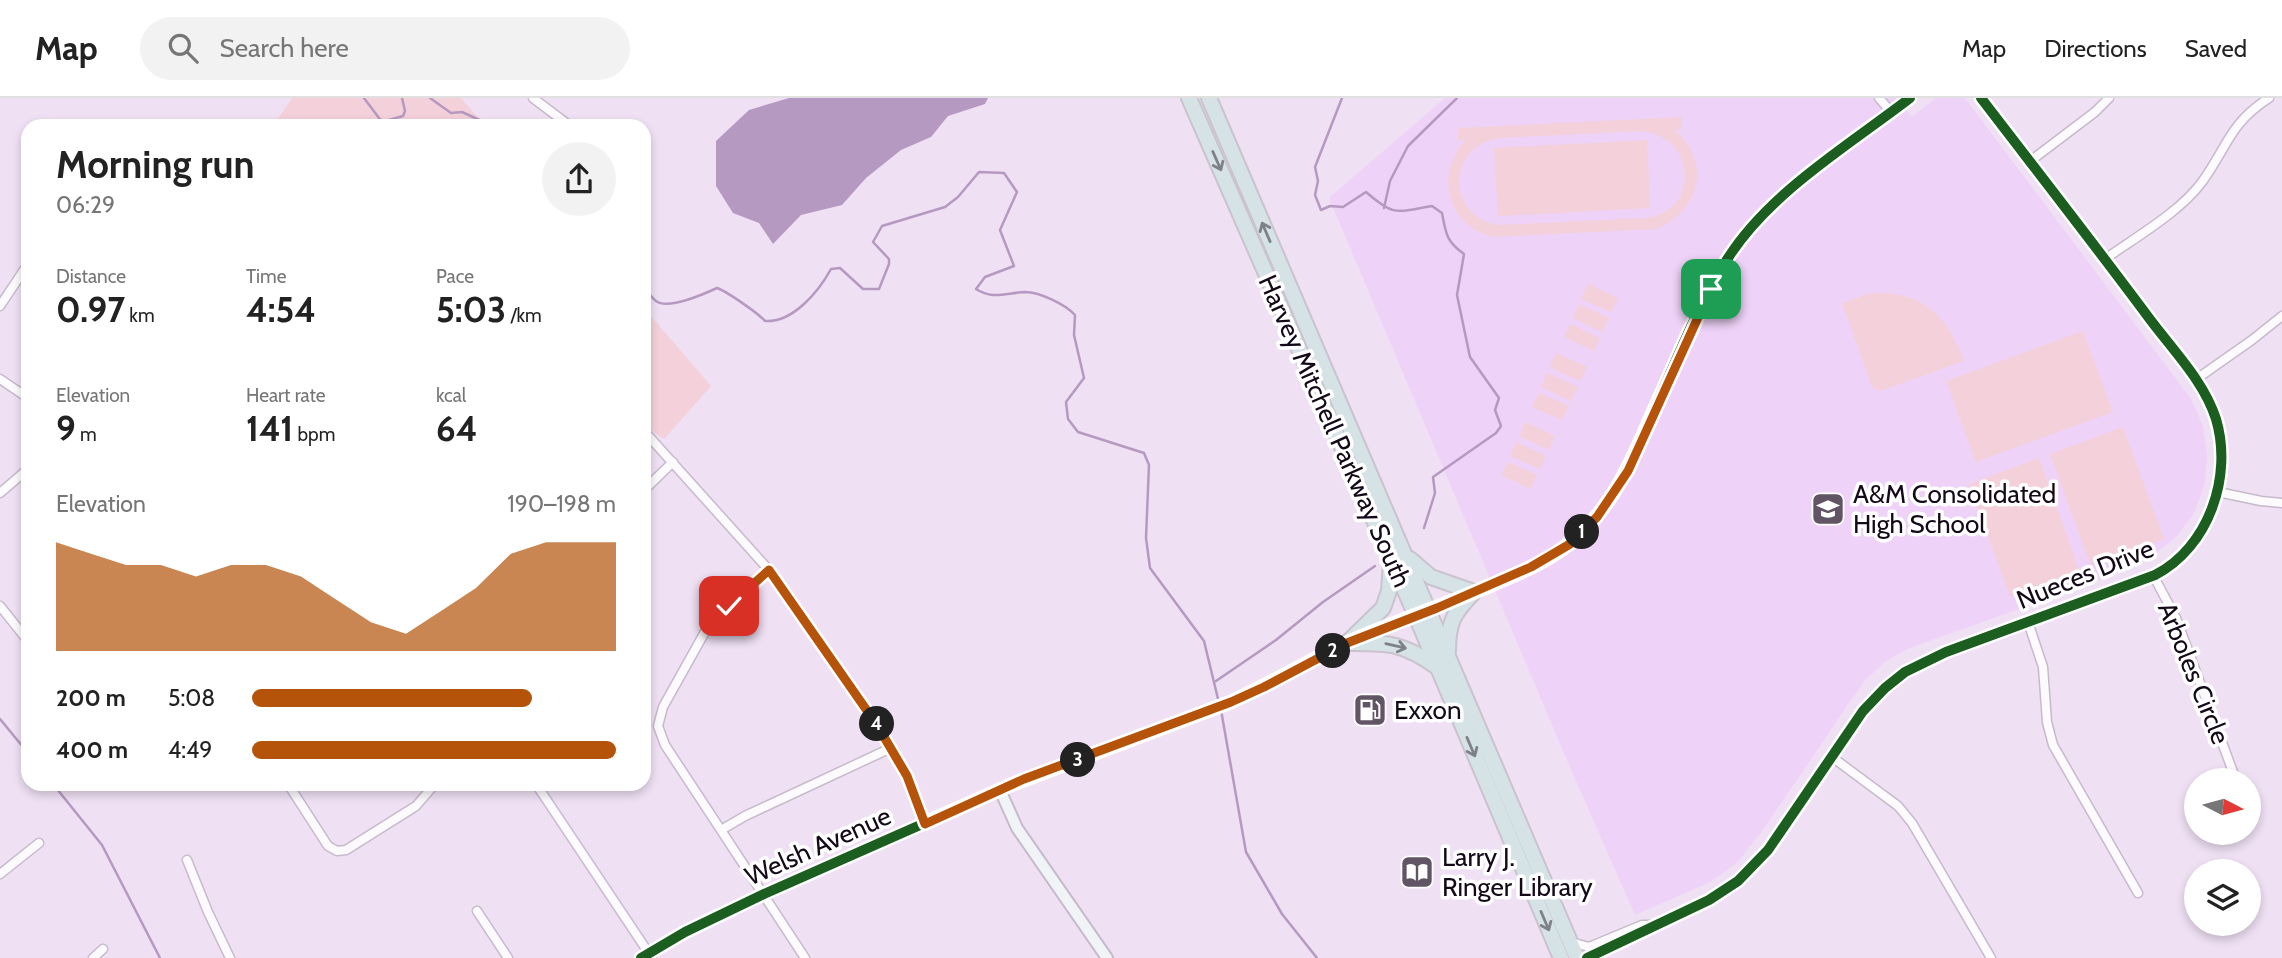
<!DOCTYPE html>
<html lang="en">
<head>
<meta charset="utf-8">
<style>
  :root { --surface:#fff; --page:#f2f2f2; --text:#222; --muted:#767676; --line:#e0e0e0; --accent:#b45309 }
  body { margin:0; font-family:Cabin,sans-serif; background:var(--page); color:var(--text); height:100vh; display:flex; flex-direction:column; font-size:26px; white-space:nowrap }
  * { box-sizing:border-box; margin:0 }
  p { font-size:23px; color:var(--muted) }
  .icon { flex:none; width:38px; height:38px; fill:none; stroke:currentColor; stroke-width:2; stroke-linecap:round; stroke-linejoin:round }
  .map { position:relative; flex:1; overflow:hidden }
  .sheet { position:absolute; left:21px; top:21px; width:630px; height:672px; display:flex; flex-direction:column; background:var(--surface); border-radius:21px; box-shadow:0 4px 10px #0003 }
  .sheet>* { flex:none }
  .needle { width:46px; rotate:96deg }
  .controls { position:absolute; left:2184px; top:670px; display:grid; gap:14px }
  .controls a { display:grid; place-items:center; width:77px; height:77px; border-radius:50%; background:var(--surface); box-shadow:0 4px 10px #0003; font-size:35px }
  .pin { position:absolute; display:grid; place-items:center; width:60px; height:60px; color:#fff; margin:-30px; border-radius:14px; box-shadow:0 4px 10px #0006 }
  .km { position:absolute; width:35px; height:35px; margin:-18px; border-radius:50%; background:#222; color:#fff; font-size:19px; line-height:35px; text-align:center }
  .round { display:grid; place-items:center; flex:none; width:74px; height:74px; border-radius:37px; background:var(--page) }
  .headline { display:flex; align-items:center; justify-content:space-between; height:119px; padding:0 35px }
  h1 { font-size:38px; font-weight:800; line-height:52px }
  .figures { display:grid; grid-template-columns:repeat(3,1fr); gap:10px; height:119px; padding:7px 35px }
  .figures div { display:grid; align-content:center }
  .figures b { font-size:35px; font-weight:800 }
  .figures small { font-size:19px; font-weight:400 }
  .figures p { font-size:19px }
  .chart { height:196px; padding:14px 35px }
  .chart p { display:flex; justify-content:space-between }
  .chart svg { width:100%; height:126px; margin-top:7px; fill:var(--accent); opacity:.7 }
  ul { padding:0 35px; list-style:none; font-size:23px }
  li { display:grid; grid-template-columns:112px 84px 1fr; align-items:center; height:52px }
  li i { height:18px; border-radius:9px; background:var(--accent) }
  header { display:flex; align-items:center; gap:42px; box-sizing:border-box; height:98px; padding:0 35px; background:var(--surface); border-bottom:2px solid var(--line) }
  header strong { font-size:33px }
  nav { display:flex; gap:38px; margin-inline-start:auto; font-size:24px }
  .search { width:490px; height:63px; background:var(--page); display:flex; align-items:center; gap:18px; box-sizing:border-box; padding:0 24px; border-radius:38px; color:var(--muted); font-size:26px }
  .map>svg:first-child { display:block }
  .built { fill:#eed2f7 }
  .green { fill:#f4d1da; fill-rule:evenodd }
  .water { fill:#b699c0 }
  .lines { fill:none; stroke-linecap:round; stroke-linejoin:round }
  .stream { stroke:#b699c0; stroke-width:2.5 }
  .street-casing { stroke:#c6bacb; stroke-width:11 }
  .secondary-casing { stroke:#c6bacb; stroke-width:14 }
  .highway-casing { stroke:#cac3cd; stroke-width:18 }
  .street { stroke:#fdfafd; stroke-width:8 }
  .secondary { stroke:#f1f4f7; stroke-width:10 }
  .highway { stroke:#d6e3e6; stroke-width:14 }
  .cycleway-casing { stroke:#fff; stroke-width:15 }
  .cycleway { stroke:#1b5e20; stroke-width:10 }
  .oneway { stroke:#7f8189 }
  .route-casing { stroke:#fff; stroke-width:14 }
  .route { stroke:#b45309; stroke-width:9 }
  .labels { text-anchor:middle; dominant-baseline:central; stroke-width:7; stroke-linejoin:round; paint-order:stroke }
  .street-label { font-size:26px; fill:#140918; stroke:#fff }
  .poi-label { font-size:26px; fill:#140918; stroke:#fff; text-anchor:start }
</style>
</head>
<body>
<header>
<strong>Map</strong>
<div class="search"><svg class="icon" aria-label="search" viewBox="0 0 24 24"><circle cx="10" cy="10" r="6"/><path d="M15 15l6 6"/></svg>Search here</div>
<nav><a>Map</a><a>Directions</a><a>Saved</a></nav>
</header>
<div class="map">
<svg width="2282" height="860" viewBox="0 0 2282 860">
  <rect width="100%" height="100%" fill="#efe0f4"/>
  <!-- built -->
  <polygon class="built" points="1445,0 1896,0 1912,19 1936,0 1965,0 2191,301 2203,328 2207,357 2205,385 2194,415 2177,438 2151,459 2087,487 1909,550 1886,563 1866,581 1851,602 1765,729 1737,765 1710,784 1635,817 1569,667 1329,100"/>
  <!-- green -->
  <g class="green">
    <polygon points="292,0 461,0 485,28 273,28"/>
    <path d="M1682,19V31L1675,32C1712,64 1700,113 1656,131L1494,139C1448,129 1434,76 1465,43L1458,42V30ZM1639,33C1696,35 1702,113 1646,120L1500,127C1445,120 1446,46 1501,40Z"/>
    <polygon points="1647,42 1650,110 1498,118 1494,50"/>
    <polygon points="1588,186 1618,200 1611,214 1581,201"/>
    <path d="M1881,195C1928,196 1948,222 1964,263L1880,293L1872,289L1842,205L1867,196Z"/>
    <polygon points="1579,206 1609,220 1602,234 1573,220"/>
    <polygon points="644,210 711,288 664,341 644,327"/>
    <polygon points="1570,226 1600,240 1594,253 1564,239"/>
    <polygon points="2083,233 2113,314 1976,364 1946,283"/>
    <polygon points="1556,255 1587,269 1580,283 1550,269"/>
    <polygon points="1547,275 1578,289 1571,303 1541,289"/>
    <polygon points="1539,295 1569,308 1562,322 1532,309"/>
    <polygon points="1525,324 1555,338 1549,352 1519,338"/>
    <polygon points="2123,329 2164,441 2091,468 2050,356"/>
    <polygon points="1516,344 1546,358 1540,371 1510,358"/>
    <polygon points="2039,360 2079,472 2010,498 1969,386"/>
    <polygon points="1508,364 1537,377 1531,391 1501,377"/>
  </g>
  <!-- water -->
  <polygon class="water" points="789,0 988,0 985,6 948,18 931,39 901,52 866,80 842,107 801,117 773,146 759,125 733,115 716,88 716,43 749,12"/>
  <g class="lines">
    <!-- stream -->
    <g class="stream">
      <polyline points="364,0 382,24 403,18 405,13 402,0"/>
      <polyline points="430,0 451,15 462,14 486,25 516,25 519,28"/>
      <path d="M1342,0L1315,69L1318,83L1315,97L1321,112L1330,108L1343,109L1366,94C1395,119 1395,114 1432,108L1442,115C1446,136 1446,143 1464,156L1457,197L1470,259L1499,300L1495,312L1501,328L1496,335L1433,379L1435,395L1424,430"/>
      <polyline points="1384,110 1390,83 1408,48 1457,0"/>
      <path d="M644,190C648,194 652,200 656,203C668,212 704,196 717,190C726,193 758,215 765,223C793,225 819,193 831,171L840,170L863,191H879L889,166V161L873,144L882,128L945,109L958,99L979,74L1004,75L1017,94L1000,132L1014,168L985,179L976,191C993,202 1005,195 1025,194C1039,194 1065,206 1075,217L1074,237L1084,280L1066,304L1068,321L1078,334L1144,355L1149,367L1146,440L1150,470L1204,543L1219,605"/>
      <polyline points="1216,583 1276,542 1323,504 1375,468"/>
      <polyline points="1221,612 1246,754 1282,816 1317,860"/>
      <polyline points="0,621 28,655"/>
      <polyline points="53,686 102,747 160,860"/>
    </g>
    <defs>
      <g id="street">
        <polyline points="533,0 570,28"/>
        <polyline points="1879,0 1891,14"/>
        <polyline points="2029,64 2095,14 2109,0"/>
        <path d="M2105,161C2136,139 2180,114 2202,84C2228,48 2229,26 2269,0"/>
        <polyline points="0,208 28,166"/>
        <polyline points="0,281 28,300"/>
        <polyline points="2195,282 2252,242 2282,218"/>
        <polyline points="644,333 769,472 784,492 877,627 907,678 925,726"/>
        <polyline points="644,392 673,364"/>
        <polyline points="2218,394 2261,403 2282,405"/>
        <polyline points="0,395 28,371"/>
        <polyline points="769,472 714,522 706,532 663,609 658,628 665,647 805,860"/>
        <polyline points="2153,477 2176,520 2233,674"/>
        <polyline points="0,508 28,543"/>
        <polyline points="2028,524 2043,569 2047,624 2053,647 2138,795"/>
        <polyline points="1832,659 1898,708 1912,725 1991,860"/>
        <polyline points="288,686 328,748 337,753 346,752 416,708 435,686"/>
        <polyline points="536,686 652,860"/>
        <polyline points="721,732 745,718 891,650"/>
        <polyline points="187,762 208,814 230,860"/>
        <polyline points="0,776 39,745"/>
        <polyline points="477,813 508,860"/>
        <polyline points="1571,844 1589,849 1642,827 1653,827"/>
        <polyline points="93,860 103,851"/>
        <path d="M1587,860L1709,802L1738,783L1768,752L1863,613L1885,590L1905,574L1946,554L2155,477C2209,449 2233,378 2216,321C2204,283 2172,251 2149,220C2094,146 2037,73 1981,0"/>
      </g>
      <g id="secondary">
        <polyline points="1000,692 1017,730 1107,860"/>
        <path d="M641,860L685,834L764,796L1013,686L1231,604C1271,586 1309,562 1349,544C1399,522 1451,505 1501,483C1528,471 1556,459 1578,438C1616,403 1634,358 1654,312C1677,261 1698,207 1728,160C1770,94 1849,47 1910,0"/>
      </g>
      <g id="highway">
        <polyline points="1189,0 1416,518 1561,860"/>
        <polyline points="1209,0 1577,860"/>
        <path d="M1410,461L1431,479L1474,494C1454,515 1448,523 1448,553"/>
        <polyline points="1347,545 1383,510 1389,493 1391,465"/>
        <path d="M1347,545C1388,545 1402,544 1437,569"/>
      </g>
    </defs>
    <!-- street casing -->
    <use href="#street" class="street-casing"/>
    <!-- secondary casing -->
    <use href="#secondary" class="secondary-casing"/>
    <!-- highway casing -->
    <use href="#highway" class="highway-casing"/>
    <!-- street -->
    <use href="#street" class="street"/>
    <!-- secondary -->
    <use href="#secondary" class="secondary"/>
    <!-- highway -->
    <use href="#highway" class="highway"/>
    <defs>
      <g id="cycleway">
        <path d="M641,860L685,834L764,796L1013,686L1231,604C1271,586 1309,562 1349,544C1399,522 1451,505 1501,483C1528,471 1556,459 1578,438C1616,403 1634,358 1654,312C1677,261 1698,207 1728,160C1770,94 1849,47 1910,0"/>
        <path d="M1587,860L1709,802L1738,783L1768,752L1863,613L1885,590L1905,574L1946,554L2155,477C2209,449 2233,378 2216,321C2204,283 2172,251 2149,220C2094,146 2037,73 1981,0"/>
      </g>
    </defs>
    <!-- cycleway casing -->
    <use href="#cycleway" class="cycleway-casing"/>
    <!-- cycleway -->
    <use href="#cycleway" class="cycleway"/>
  </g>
  <!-- one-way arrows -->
  <defs><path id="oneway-shaft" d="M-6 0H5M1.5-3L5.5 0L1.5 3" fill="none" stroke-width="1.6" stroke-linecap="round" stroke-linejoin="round" transform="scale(1.75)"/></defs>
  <g class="oneway">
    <use href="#oneway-shaft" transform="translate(1217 63) rotate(66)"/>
    <use href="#oneway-shaft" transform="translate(1266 134) rotate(-113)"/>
    <use href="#oneway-shaft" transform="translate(1396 548) rotate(13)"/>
    <use href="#oneway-shaft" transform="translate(1471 649) rotate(67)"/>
    <use href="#oneway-shaft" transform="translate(1545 823) rotate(67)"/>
  </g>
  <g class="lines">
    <defs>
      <polyline id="route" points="729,508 769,472 877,627 907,678 925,726 1024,681 1231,604 1264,589 1347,545 1437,510 1531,469 1570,446 1597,419 1628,373 1711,191"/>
    </defs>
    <!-- route casing -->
    <use href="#route" class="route-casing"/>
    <!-- route -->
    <use href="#route" class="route"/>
  </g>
  <!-- icons -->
  <defs>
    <symbol id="school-square" viewBox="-11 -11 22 22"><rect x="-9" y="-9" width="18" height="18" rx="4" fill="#615465" stroke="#fff"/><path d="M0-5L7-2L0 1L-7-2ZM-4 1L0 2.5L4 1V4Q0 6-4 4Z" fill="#fff"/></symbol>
    <symbol id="fuel-square" viewBox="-11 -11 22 22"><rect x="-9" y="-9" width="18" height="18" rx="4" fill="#615465" stroke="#fff"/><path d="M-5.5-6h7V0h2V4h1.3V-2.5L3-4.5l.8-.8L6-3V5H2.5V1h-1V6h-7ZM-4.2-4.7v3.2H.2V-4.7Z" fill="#fff"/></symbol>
    <symbol id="library-square" viewBox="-11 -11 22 22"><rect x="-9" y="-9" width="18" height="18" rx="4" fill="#615465" stroke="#fff"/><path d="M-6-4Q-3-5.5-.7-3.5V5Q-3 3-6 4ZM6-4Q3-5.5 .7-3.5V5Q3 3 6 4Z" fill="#fff"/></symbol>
  </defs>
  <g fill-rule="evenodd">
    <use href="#school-square" x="1809" y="392" width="38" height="38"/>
    <use href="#fuel-square" x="1351" y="593" width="38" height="38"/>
    <use href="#library-square" x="1398" y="755" width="38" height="38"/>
  </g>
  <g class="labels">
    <!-- street labels -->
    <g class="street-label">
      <text transform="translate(1335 333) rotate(66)">Harvey Mitchell Parkway South</text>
      <text transform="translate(2085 476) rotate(-22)">Nueces Drive</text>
      <text transform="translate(2194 575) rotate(68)">Arboles Circle</text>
      <text transform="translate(818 748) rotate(-24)">Welsh Avenue</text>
    </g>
    <!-- poi labels -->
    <g class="poi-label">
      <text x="1853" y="396">A&amp;M Consolidated<tspan x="1853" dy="30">High School</tspan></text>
      <text x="1394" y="612">Exxon</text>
      <text x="1442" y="759">Larry J.<tspan x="1442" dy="30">Ringer Library</tspan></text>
    </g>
  </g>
</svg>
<div class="controls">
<a><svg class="needle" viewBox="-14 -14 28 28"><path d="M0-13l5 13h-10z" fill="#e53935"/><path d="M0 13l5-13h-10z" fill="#767676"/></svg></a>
<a><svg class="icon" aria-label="layers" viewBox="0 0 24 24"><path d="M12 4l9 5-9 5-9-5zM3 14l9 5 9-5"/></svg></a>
</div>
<div class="pin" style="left:1711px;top:191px;background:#1e9e55"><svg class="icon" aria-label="arrive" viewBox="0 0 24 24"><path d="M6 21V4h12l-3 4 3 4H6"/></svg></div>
<div class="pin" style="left:729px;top:508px;background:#d93025"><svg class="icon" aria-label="check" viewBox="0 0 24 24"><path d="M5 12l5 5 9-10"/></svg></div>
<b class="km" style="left:1582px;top:434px">1</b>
<b class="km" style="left:1333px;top:553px">2</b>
<b class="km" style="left:1078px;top:662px">3</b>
<b class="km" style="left:877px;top:626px">4</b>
<section class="sheet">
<div class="headline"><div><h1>Morning run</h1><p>06:29</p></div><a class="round"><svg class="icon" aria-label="share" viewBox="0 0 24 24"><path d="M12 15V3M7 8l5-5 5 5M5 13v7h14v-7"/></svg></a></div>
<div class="figures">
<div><p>Distance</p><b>0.97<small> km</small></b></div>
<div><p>Time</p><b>4:54</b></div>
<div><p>Pace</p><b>5:03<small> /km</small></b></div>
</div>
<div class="figures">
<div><p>Elevation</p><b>9<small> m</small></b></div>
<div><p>Heart rate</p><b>141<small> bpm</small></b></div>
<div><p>kcal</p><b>64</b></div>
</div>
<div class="chart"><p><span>Elevation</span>190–198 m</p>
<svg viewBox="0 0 160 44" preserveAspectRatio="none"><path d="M0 44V6L10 10L20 14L30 14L40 18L50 14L60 14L70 18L80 26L90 34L100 38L110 30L120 22L130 10L140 6L150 6L160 6V44z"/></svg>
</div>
<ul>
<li><b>200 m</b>5:08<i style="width:77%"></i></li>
<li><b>400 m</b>4:49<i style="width:100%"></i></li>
</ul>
</section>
</div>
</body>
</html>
